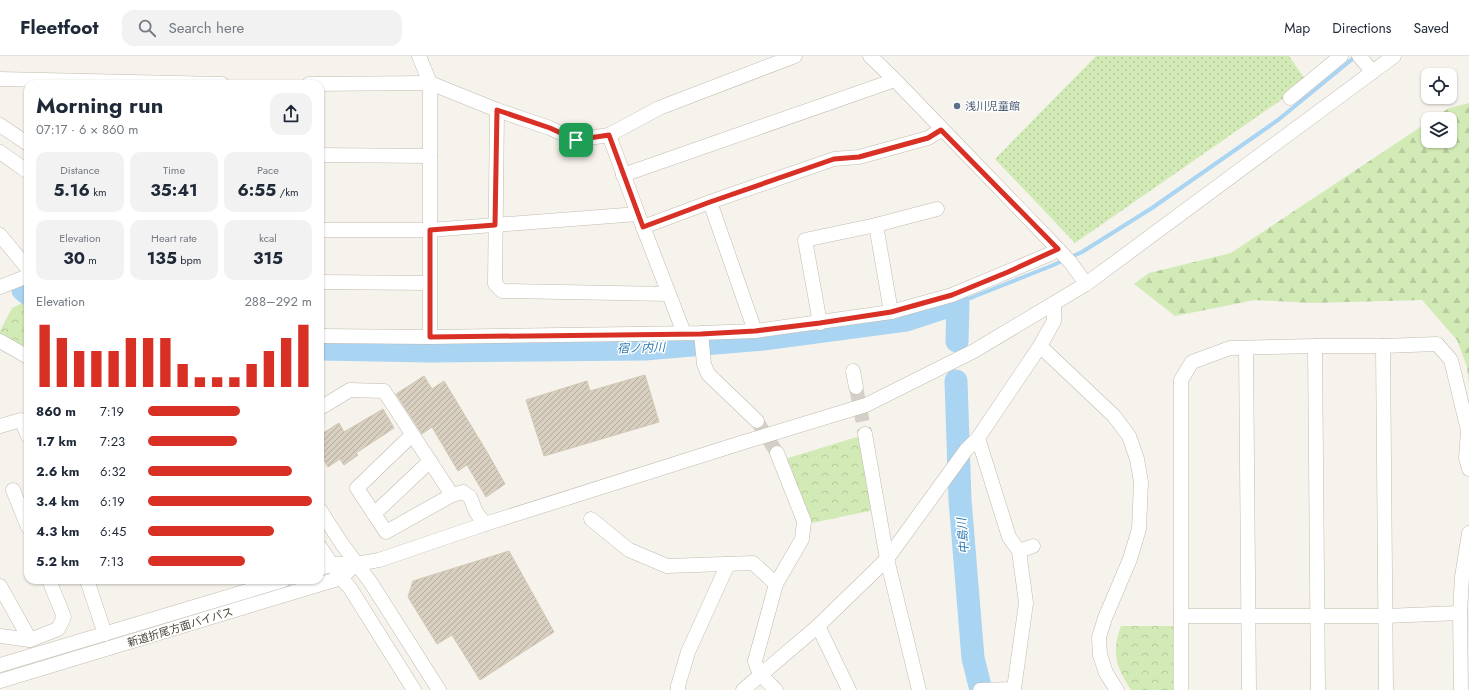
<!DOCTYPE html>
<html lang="en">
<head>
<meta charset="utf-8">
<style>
  :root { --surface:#fff; --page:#f2f2f3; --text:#1f2937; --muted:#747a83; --line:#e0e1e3; --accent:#d93025 }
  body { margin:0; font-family:Jost,"Noto Sans JP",sans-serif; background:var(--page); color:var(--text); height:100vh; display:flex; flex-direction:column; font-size:15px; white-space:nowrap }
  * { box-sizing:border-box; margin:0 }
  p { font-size:13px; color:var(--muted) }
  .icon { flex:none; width:22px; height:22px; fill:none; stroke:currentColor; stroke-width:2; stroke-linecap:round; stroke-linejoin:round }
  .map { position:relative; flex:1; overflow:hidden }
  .sheet { position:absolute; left:24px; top:24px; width:300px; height:504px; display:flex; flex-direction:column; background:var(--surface); border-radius:12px; box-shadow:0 1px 3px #0004 }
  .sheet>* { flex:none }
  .tools { position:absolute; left:1421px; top:12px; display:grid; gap:8px }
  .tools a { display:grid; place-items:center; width:36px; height:36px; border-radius:8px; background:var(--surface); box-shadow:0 1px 3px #0004; font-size:20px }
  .pin { position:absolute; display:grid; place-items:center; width:34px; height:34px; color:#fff; margin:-17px; border-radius:8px; box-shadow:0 2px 6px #0006 }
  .round { display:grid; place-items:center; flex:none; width:42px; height:42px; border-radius:12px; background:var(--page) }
  .headline { display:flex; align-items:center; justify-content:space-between; height:68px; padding:0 12px }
  h1 { font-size:22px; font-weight:700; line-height:30px }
  .figures { display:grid; grid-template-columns:repeat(3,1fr); gap:6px; height:68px; padding:4px 12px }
  .figures div { display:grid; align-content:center; border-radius:10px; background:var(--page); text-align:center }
  .figures b { font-size:17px; font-weight:700 }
  .figures small { font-size:11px; font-weight:400 }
  .figures p { font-size:11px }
  .chart { height:112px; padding:8px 12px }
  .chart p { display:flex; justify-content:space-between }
  .chart svg { width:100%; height:72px; margin-top:4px; stroke:var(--accent); stroke-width:6 }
  ul { padding:0 12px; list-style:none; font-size:13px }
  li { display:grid; grid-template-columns:64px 48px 1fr; align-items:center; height:30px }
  li i { height:10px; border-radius:5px; background:var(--accent) }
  header { display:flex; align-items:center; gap:24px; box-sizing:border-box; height:56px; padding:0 20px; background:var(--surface); border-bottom:1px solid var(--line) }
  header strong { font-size:19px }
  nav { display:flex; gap:22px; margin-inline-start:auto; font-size:14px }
  .search { width:280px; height:36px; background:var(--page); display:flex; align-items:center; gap:10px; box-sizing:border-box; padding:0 14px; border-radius:12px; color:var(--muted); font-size:15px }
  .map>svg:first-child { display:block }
  .grass { fill:url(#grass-dots) }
  .forest { fill:url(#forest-firs) }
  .park { fill:url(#park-crowns) }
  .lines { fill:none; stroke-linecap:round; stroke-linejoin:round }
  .stream { stroke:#a9d4f2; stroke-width:4 }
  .river { stroke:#a9d4f2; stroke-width:23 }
  .building { fill:url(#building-hatch); stroke:#d3c7b4 }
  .minor-tunnel { stroke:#d4d0c8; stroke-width:14; stroke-dasharray:14 7; stroke-linecap:butt }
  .minor-casing { stroke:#c2bbae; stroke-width:15 }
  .minor { stroke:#fff; stroke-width:14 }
  .route-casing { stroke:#fff; stroke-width:8 }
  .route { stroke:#d93025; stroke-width:5 }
  .service-dot { fill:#5c6f8a; stroke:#fff; stroke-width:1.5 }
  .labels { text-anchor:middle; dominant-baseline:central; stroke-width:3; stroke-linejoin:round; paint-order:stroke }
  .service-label { font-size:11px; fill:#4e5e75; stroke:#fff; text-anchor:start }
  .street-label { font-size:11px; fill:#4b4439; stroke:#fff }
  .water-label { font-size:12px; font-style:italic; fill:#2e7ab2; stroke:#fff }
</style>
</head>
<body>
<header>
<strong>Fleetfoot</strong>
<div class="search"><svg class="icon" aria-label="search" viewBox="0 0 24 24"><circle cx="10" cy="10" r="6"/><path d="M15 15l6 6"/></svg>Search here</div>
<nav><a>Map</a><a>Directions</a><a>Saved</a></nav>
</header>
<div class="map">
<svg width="1469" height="634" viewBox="0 0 1469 634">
  <defs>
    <pattern id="grass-dots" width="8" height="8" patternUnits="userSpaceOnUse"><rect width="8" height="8" fill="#d2eab5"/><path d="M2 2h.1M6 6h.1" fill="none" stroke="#b6ca9c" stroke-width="1.8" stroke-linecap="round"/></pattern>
    <pattern id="forest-firs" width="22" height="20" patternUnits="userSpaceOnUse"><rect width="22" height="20" fill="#d2eab5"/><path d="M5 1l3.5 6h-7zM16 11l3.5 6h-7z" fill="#b6ca9c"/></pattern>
    <pattern id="park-crowns" width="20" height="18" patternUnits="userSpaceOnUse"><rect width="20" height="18" fill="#d2eab5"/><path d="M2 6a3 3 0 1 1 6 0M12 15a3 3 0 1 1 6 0" fill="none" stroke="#b6ca9c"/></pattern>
    <pattern id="building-hatch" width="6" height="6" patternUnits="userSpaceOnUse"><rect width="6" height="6" fill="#d8cfc1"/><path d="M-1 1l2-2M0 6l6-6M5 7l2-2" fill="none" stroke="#b1aa9e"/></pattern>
  </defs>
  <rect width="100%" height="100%" fill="#f6f3ec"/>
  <!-- grass -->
  <polygon class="grass" points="1096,0 1289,0 1307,26 1075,187 995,103"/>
  <!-- forest -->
  <polygon class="forest" points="1469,47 1469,327 1467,311 1457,284 1422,244 1312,247 1255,244 1175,260 1134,228 1149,217 1231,197 1428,66 1428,85 1450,85 1450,63 1432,63 1449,52"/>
  <!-- park -->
  <g class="park">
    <polygon points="25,246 28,249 28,293 0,279 0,275 12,252"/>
    <polygon points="860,380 874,454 812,467 785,403"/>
    <path d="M1121,570H1173V634H1131C1116,611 1111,596 1121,570Z"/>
  </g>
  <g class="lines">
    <!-- stream -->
    <polyline class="stream" points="958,247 1051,210 1082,196 1152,152 1278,64 1356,0"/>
    <!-- river -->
    <g class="river">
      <polyline points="23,234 28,238"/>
      <polyline points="320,293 431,295 645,293 763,283 906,264 958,247 957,285"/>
      <polyline points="956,325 960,444 973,602 981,634"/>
    </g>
  </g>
  <!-- building -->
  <g class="building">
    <polygon points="645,319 659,366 544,400 526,344 587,325 590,335"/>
    <polygon points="424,320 432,333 444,325 487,396 505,428 486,441 467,409 458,415 432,371 422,378 396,338"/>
    <polygon points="383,353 394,372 356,397 358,399 344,409 340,403 328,411 320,398 320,379 339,367 344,376"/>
    <polygon points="509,495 554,576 480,624 452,579 437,588 408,541 413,525"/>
  </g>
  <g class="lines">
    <!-- minor-tunnel -->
    <g class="minor-tunnel">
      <polyline points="856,331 865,378"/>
      <polyline points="757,365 777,397"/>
    </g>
    <defs>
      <g id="minor">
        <polyline points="419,0 430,27 430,281"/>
        <polyline points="870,0 895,24 1058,193 1071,207 1086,228"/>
        <polyline points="1359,0 1373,16"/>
        <polyline points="0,23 222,28"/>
        <polyline points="309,28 430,27 497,54 550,72 575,84 609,79 659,52 795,0"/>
        <polyline points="1290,42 1341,0"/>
        <polyline points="497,54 495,228 502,235 669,238"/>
        <polyline points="0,69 28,88"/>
        <polyline points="0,96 28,116"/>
        <polyline points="320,99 430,100"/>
        <polyline points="623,119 895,24"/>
        <polyline points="710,146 755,275"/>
        <polyline points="640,163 684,277"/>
        <polyline points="876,169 891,256"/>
        <polyline points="643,171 710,146 834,103 859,101 928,82 941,74"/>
        <polyline points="320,174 430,174 638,158 609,79"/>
        <polyline points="0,179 28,213"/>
        <polyline points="320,226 429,227"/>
        <polyline points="0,231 28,220"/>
        <polyline points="820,267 805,184 876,169 937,153"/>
        <polyline points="701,277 704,308 708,318 757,365"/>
        <polyline points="320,280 430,281 701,277 755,275 891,256 952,239 1050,198 1058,193"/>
        <polyline points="0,285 28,301"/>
        <polyline points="1040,290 1114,360 1129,380 1137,403 1141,426 1139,473 1130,503 1105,562 1099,581 1100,599 1106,617 1117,634"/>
        <polyline points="1315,290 1318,634"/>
        <polyline points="1383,290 1386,634"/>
        <polyline points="1246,292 1249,634"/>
        <polyline points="853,315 856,331"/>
        <polyline points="320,352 350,334 384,335 452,439 463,436 470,441 476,456 485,468"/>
        <polyline points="0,370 21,364 28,380"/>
        <polyline points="865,378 887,503 919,634"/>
        <polyline points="412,379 357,432 386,476 452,439"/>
        <polyline points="978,382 1009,481 1019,495 1026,547 1014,633 980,634"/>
        <polyline points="13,434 28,471"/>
        <polyline points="320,454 342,488 371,527 439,634"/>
        <polyline points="374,458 430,405"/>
        <polyline points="591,463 629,494 667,510 753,507 776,528"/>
        <polyline points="320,491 341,522 350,532 414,634"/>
        <polyline points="1019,495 1033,490"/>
        <polyline points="320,512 332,508 356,508 379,504 485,468 741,387 866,349 974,295 1086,228 1394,0"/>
        <polyline points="87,524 105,578"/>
        <polyline points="0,530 30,584 0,580"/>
        <polyline points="1181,560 1385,560 1460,557"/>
        <polyline points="818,570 849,634"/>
        <polyline points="30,584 58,573 64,561 49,524"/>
        <polyline points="0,609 284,524"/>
        <polyline points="0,625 341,522 356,508"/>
        <polyline points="678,634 678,630 688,596 728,508"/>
        <polyline points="743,634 818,570 887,503 966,394 978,382 1040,290 1054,265 1054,248"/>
        <path d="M776,634C767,625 758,618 755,605L776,528L802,483L804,465L777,397"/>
        <polyline points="1181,634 1181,324 1192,306 1230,292 1315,290 1383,290 1437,288 1451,304 1468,374 1466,402 1469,413"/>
        <polyline points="1461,634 1460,557 1462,521 1469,477"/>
      </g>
    </defs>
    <!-- minor casing -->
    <use href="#minor" class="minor-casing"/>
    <!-- minor -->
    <use href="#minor" class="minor"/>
  </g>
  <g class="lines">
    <defs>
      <polygon id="route" points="497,54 550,72 576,84 609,79 643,171 710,146 834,103 859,101 928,82 941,74 1058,193 1008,216 952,239 891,256 820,267 755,275 701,278 430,281 430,174 495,169"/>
    </defs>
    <!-- route casing -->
    <use href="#route" class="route-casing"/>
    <!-- route -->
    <use href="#route" class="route"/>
  </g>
  <!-- markers -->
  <circle class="service-dot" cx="957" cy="50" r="4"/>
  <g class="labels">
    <!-- service labels -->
    <g class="service-label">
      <text x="965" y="50">浅川児童館</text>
    </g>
    <!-- street labels -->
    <g class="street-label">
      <text transform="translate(180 571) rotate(-17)">新道折尾方面バイパス</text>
    </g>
    <!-- water labels -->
    <g class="water-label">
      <text transform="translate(641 292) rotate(-2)">宿ノ内川</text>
      <text transform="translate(963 480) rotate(-95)">中島川</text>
    </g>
  </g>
</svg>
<div class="tools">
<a><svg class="icon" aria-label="locate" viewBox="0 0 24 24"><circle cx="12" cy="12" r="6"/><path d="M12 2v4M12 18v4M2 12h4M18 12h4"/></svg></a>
<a><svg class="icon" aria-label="layers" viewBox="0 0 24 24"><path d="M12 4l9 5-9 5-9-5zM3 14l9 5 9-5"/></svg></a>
</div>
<div class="pin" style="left:576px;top:84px;background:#1e9e55"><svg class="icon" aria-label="arrive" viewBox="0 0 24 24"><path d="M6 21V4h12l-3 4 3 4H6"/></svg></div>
<section class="sheet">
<div class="headline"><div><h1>Morning run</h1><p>07:17 · 6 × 860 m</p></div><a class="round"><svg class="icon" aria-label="share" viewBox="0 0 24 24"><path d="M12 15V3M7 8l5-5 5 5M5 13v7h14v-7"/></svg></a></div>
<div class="figures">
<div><p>Distance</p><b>5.16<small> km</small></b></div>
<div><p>Time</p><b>35:41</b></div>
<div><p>Pace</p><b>6:55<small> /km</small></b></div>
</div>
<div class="figures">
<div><p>Elevation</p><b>30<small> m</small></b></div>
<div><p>Heart rate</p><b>135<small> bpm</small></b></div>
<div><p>kcal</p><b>315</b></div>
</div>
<div class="chart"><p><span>Elevation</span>288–292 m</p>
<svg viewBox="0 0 160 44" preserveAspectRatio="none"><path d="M5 44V6M15 44V14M25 44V22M35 44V22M45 44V22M55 44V14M65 44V14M75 44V14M85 44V30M95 44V38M105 44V38M115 44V38M125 44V30M135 44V22M145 44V14M155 44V6"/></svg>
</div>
<ul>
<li><b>860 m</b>7:19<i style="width:56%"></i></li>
<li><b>1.7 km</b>7:23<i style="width:54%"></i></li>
<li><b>2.6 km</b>6:32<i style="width:88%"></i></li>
<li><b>3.4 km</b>6:19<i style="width:100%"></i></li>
<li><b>4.3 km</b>6:45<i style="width:77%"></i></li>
<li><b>5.2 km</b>7:13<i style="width:59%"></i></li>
</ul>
</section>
</div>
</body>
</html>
